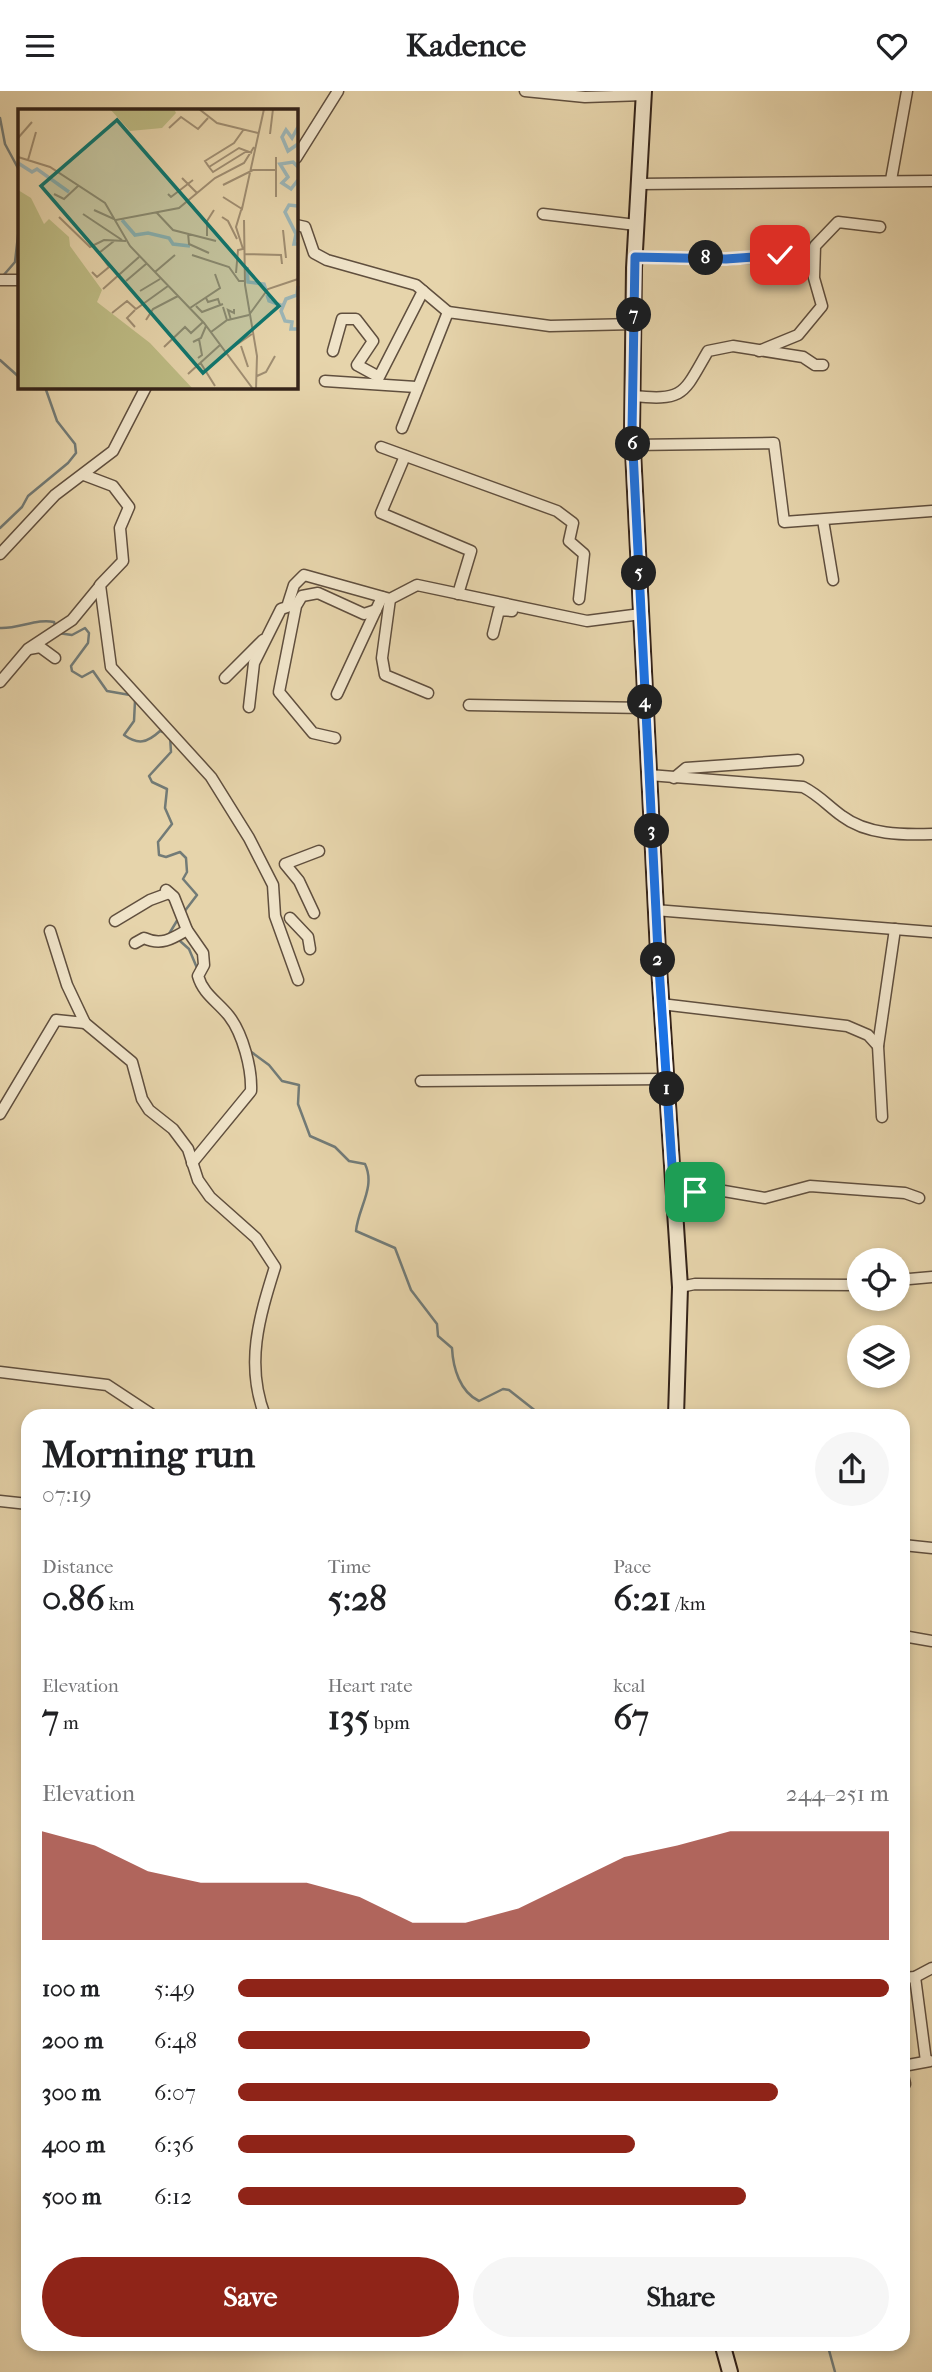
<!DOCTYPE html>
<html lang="en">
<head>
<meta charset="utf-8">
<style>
  :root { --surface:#fff; --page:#f6f6f6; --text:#202124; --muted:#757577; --accent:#8f2418 }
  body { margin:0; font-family:"IM FELL French Canon",serif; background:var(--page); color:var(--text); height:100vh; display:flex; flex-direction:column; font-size:26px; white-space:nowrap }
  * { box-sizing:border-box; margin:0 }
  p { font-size:23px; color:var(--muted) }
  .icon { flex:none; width:38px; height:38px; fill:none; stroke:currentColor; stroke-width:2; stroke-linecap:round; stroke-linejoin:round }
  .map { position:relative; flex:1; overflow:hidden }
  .sheet { position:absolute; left:21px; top:1318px; width:889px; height:942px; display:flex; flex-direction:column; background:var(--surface); border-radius:21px; box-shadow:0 4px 10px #0003 }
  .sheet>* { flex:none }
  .fabs { position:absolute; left:847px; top:1157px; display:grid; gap:14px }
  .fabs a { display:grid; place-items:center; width:63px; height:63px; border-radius:50%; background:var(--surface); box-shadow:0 4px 10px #0003; font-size:35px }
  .pin { position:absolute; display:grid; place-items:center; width:60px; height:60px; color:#fff; margin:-30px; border-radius:14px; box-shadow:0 4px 10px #0006 }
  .km { position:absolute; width:35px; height:35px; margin:-18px; border-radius:50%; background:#222; color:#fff; font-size:19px; line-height:35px; text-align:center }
  .round { display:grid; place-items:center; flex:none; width:74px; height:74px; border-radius:37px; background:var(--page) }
  .head { display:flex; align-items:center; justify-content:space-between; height:119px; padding:0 21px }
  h1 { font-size:38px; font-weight:800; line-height:52px }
  .figures { display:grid; grid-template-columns:repeat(3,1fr); gap:10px; height:119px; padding:7px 21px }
  .figures div { display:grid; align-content:center }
  .figures b { font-size:35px; font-weight:800 }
  .figures small { font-size:19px; font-weight:400 }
  .figures p { font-size:19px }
  .chart { height:196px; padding:14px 21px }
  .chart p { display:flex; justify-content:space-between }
  .chart svg { width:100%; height:126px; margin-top:7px; fill:var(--accent); opacity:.7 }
  .action { display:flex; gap:14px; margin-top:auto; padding:14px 21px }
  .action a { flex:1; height:80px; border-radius:42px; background:var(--accent); color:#fff; font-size:28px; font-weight:800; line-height:80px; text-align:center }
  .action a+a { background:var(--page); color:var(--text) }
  ul { padding:0 21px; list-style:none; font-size:23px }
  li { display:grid; grid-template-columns:112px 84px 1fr; align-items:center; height:52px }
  li i { height:18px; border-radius:9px; background:var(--accent) }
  header { display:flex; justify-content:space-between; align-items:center; height:91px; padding:0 21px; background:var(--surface); font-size:32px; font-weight:800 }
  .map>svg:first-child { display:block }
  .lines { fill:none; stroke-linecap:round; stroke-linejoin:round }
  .stream { stroke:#727b77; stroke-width:2.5 }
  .street-casing { stroke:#604f3e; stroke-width:13 }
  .secondary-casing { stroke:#342319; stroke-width:18 }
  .street { stroke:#efe3c8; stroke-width:10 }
  .secondary { stroke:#efe3c8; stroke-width:14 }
  .route-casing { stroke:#fff; stroke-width:14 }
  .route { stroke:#1a73e8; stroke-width:9 }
  .inset-river { fill:none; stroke:#9cb5b6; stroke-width:3.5 }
  .inset-road { fill:none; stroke:#9f8d71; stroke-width:2 }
  .view { fill:#0f766e; fill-opacity:0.15; stroke:#0f766e; stroke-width:3.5 }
  .inset-edge { fill:none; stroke:#342319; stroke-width:3.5 }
</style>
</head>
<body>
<header><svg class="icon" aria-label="menu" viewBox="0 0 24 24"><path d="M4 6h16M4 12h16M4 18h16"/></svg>Kadence<svg class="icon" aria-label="heart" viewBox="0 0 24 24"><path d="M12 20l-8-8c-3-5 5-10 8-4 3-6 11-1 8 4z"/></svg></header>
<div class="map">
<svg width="932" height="2281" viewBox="0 0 932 2281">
  <rect width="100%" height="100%" fill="#e6d4ab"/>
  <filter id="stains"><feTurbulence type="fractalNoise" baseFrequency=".00286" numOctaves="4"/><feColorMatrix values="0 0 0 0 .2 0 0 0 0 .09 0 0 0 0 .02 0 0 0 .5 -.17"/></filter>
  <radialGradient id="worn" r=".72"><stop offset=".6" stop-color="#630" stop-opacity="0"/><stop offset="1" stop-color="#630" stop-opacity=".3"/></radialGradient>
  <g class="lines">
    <!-- stream -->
    <g class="stream">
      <polyline points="0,27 5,53 19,79"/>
      <polyline points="2,186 15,171 19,136"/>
      <polyline points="0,269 19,286"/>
      <polyline points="0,437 22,416 28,405 68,372 76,362 75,353 57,330 45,296"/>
      <path d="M0,537C18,538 38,527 54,531L56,537"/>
      <path d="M58,542L72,544L85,537L89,542L88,552L71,575L72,580L82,586L93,580L107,600L130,604L135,610L134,630L124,644C138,654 147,652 160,640L166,642"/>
      <polyline points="170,645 171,661 149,685 152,691 167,698 165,717 172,733 158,751 159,764 166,766 180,761 186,767 187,781 183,788 197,804 184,821"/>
      <polyline points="169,843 178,828"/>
      <polyline points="180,850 189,858 197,877"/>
      <polyline points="211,900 232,922"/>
      <path d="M250,960L269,974L282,990L299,994L298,1013L310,1045L335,1056L349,1070L365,1073C376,1096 358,1117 356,1140L395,1157L411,1199L437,1233L438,1245L452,1257C453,1277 460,1301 479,1310L503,1298L509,1299L542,1325"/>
      <polyline points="827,2252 835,2281"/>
    </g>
    <defs>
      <g id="street">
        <polyline points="525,0 585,6 644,4"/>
        <polyline points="296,67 338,0"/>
        <polyline points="891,89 907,0"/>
        <polyline points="639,93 932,90"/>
        <polyline points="543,123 636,134"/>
        <polyline points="296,134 305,136 314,162 327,169 416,194 448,221"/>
        <polyline points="635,166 726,168 780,165"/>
        <polyline points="0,189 19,189"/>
        <polyline points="333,260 342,228 356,228 373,250 357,274 379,286 423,200"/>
        <polyline points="759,260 798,244 822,215 814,187 815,155 838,131 880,136"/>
        <polyline points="325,290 416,296"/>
        <path d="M633,305C685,310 683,303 708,260L733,255L803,266L815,274H823"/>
        <polyline points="402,337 448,221 550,235 634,233"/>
        <polyline points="633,354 774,352 784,431 932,420"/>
        <polyline points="381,356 557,420 573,432 569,450 584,463 579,508"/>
        <polyline points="405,365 381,422 471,460 458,503"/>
        <polyline points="84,384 113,395 129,416 120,437 123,470 100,494 111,576 211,686 249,747 273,794 275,825 298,889"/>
        <polyline points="823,429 833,489"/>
        <polyline points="0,463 55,404 113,360 146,296"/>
        <polyline points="390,508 382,567 385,584 428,602"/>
        <polyline points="493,543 499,519 512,520"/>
        <polyline points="29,558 40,556 55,567"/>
        <polyline points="225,587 263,549"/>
        <polyline points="0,591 28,558 72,529 100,495"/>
        <polyline points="337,603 382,506"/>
        <polyline points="469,614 646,617"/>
        <polyline points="249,616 254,572 281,518 287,516 294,494 304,484 390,508 417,494 587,530 641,523"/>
        <polyline points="335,647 313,642 279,601 296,515 302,505 318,502 364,523 376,519"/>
        <path d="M649,684L803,696C819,704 828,715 842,725C867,744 903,744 932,743"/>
        <polyline points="674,687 686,677 798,669"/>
        <path d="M166,799L174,806L187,839L203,862L204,874L198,885C203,903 218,911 229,925C243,943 252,978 251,1000L192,1072"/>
        <polyline points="655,819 932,841"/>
        <polyline points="314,822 299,790 285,773 319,760"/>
        <polyline points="290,827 308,846 310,858"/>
        <polyline points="115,830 150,809 169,802"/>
        <path d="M50,840L67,894L85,932L132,971L142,1008L149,1019L173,1038L188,1058L198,1089L210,1106L256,1147L275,1176C259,1227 245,1273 265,1325"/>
        <path d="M135,852L144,847C161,855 172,848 187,839"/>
        <polyline points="661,913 847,935 868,944 878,955"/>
        <polyline points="421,990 666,988"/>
        <polyline points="0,1023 56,929 85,932"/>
        <polyline points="882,1026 878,955 895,838"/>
        <polyline points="674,1105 724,1100 765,1107 810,1095 905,1102 919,1107"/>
        <polyline points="898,1189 932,1186"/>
        <polyline points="680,1196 695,1193 859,1194"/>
        <polyline points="0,1281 107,1294 154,1325"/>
        <polyline points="0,1410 28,1413"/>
        <polyline points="903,1454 932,1457"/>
        <polyline points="903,1545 932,1550"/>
        <polyline points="915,1886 926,1970"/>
        <polyline points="903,1887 915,1886 932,1877"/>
        <polyline points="903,1975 930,1970"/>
        <polyline points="903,1984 905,1993"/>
      </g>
      <g id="secondary">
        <polyline points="644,0 634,177 632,340 658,861 680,1196 676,1325"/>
        <polyline points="722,2252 730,2281"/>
      </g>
    </defs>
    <!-- street casing -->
    <use href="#street" class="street-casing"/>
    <!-- secondary casing -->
    <use href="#secondary" class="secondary-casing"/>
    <!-- street -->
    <use href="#street" class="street"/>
    <!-- secondary -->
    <use href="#secondary" class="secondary"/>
  </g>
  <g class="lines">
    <defs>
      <polyline id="route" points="695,1101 674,1105 658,861 632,340 635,166 726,168 780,164"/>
    </defs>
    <!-- route casing -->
    <use href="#route" class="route-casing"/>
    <!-- route -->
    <use href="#route" class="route"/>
  </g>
  <!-- overview -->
  <g transform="translate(18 18)">
    <rect width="280" height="280" fill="#e6d4ab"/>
    <path d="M92,0H156L158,4L144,19L112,22ZM0,81L13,89L26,115L31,110L51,128L52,137L84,181L79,193L132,234L175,280H0Z" fill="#bdbb84"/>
    <path class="inset-river" d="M280,18L274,29L268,21L264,28L270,42L280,35M0,54L14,63L19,60L51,83M280,54L279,57L275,53L262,55L270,68L264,74L273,80L280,71M280,97L271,96L267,103L278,125L276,135H280M104,111L117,126L130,124L151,129L155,135L172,137M229,158L230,173L246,175L248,181M280,177L279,186L268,190L263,202L267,212L274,213L273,220H280M249,186L251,192L265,197"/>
    <path class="inset-road" d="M181,0L199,14L240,24M151,19L163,8L180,20L190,9M252,25L255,0M0,29L14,13M0,48L32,58L87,94L112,137L186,214L235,280M10,51L18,23M191,58L187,52L216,34L226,20M191,58L221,39L234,44M191,58L195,63L229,42M258,61V88M164,69L179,84M205,76L235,61H258V48M36,85L46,90L60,77M150,85L153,88L175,71M205,88L224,100L246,0M76,101L98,111L161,99L197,69L226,54L236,38M139,104L155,121L198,132M65,105L104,131M41,108L72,138L86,131L108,132M204,108L210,112L219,130M226,111L227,176L239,247L238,280M265,121L268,149M170,124L171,135L191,144M189,127V112L196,101M226,145L263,146L264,155M174,146L211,158L221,172H227M74,163L79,168L91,158L81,144L96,132M137,163L157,146M218,164L220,141L225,140L218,118L224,98M108,172L128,155M85,180L121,148M122,182L142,170M188,189L190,193L200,190L202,196M178,197L184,203L205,195M172,199L202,179L197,165M117,201L109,209L117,218M94,204L109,192L118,200L150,177M231,206L250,180L280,170M128,211L135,200L160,187M210,211L231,206M213,211L210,201L216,204V200M193,223L209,211L205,198M175,233L183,229L188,217M223,237L230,258M146,238L167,218L173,224L185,213M208,243L234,225M180,249L184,246L181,230M182,253L197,277M170,265L202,236M239,267L248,263L257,247"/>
    <path class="view" d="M99,11L261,197L185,264L23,77Z"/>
    <rect width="280" height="280" class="inset-edge"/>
  </g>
  <rect width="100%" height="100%" filter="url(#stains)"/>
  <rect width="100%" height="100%" fill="url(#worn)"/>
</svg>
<div class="fabs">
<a><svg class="icon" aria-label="locate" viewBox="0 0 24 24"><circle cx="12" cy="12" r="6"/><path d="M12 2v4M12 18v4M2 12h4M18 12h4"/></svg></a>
<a><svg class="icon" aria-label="layers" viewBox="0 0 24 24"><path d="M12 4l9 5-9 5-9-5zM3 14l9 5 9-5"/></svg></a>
</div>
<div class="pin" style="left:695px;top:1101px;background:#1e9e55"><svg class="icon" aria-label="arrive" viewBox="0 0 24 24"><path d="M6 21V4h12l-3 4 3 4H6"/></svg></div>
<div class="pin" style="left:780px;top:164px;background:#d93025"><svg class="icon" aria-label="check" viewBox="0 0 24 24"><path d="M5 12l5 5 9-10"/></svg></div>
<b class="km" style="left:667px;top:998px">1</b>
<b class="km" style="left:658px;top:869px">2</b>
<b class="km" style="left:652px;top:740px">3</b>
<b class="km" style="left:645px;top:611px">4</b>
<b class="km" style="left:639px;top:482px">5</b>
<b class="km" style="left:633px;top:353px">6</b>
<b class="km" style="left:634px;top:224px">7</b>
<b class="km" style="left:706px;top:167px">8</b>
<section class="sheet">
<div class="head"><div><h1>Morning run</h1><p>07:19</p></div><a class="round"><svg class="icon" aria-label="share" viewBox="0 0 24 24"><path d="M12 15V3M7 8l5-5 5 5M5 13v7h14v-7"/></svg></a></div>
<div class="figures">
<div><p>Distance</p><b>0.86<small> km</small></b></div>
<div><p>Time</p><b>5:28</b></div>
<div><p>Pace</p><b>6:21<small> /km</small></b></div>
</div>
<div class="figures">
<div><p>Elevation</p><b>7<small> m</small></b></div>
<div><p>Heart rate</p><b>135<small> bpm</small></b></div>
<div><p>kcal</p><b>67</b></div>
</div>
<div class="chart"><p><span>Elevation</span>244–251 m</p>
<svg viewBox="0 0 160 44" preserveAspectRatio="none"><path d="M0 44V6L10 11L20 20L30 24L40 24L50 24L60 29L70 38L80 38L90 33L100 24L110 15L120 11L130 6L140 6L150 6L160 6V44z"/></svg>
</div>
<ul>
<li><b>100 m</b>5:49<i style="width:100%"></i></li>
<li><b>200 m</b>6:48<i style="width:54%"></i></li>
<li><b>300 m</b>6:07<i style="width:83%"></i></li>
<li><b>400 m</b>6:36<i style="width:61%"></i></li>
<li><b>500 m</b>6:12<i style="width:78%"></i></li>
</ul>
<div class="action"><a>Save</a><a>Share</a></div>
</section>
</div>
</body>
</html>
